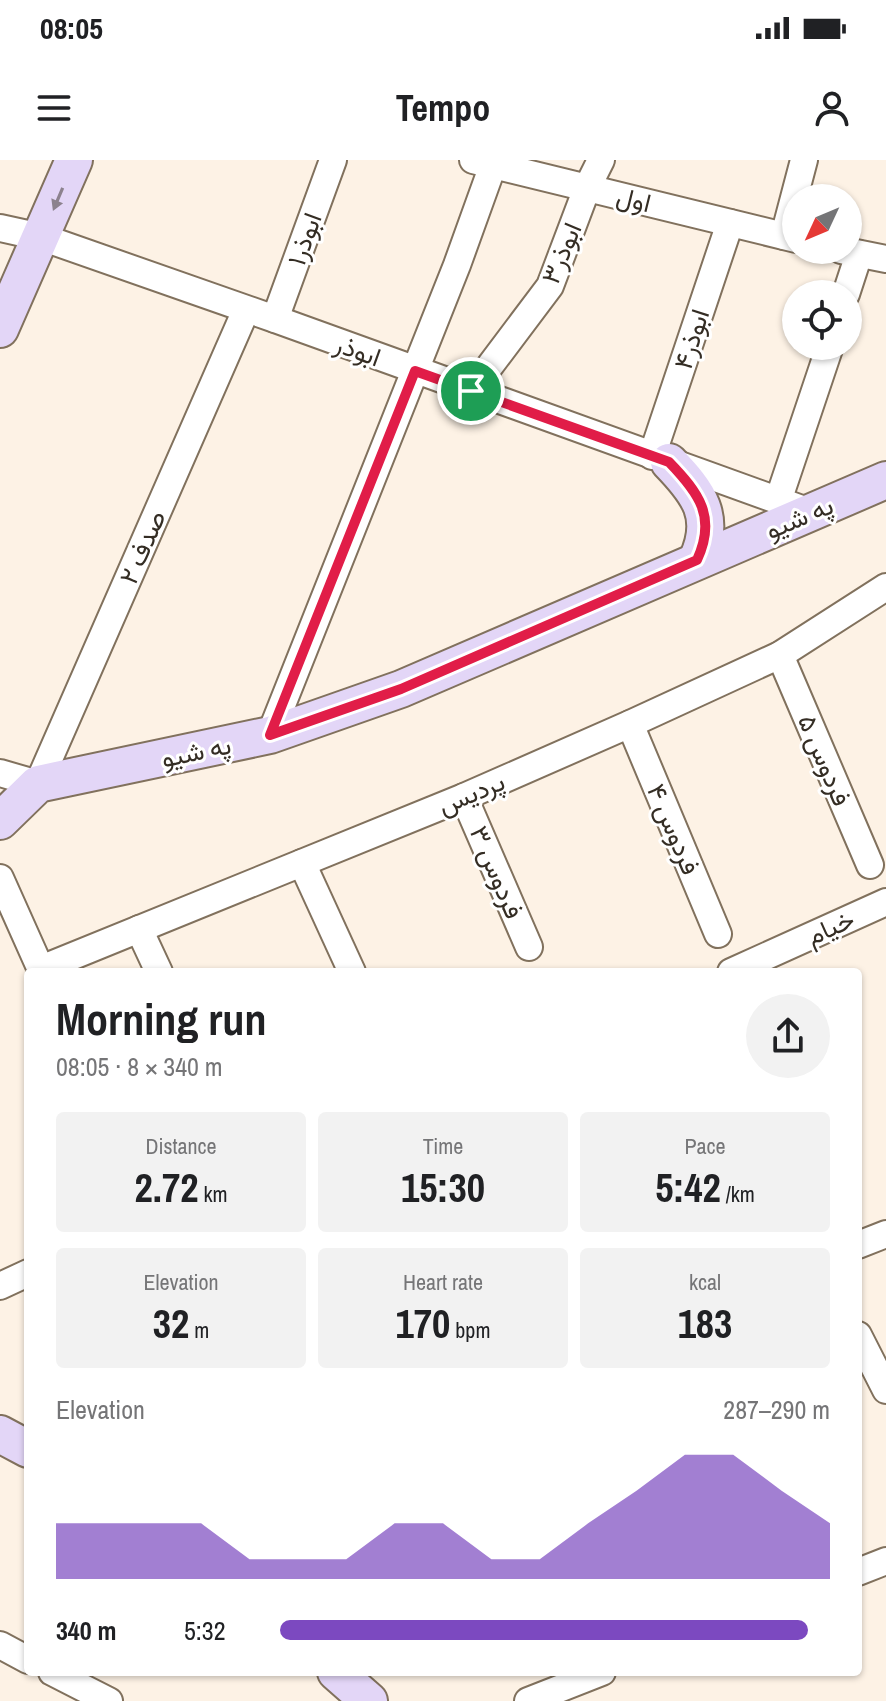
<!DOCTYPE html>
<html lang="en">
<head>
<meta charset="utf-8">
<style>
  :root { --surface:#fff; --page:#f2f2f2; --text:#202124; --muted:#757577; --accent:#7c49c0 }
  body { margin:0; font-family:"Archivo Narrow",Vazirmatn,sans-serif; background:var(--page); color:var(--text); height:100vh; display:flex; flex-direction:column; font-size:30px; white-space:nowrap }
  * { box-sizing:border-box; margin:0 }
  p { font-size:26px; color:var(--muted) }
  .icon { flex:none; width:44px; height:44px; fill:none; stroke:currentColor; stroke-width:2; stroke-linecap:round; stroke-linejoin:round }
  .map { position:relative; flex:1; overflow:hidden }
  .sheet { position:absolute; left:24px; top:808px; width:838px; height:708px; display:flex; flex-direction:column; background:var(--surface); border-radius:8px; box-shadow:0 2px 6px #0004 }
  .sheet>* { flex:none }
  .needle { width:52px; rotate:226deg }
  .fabs { position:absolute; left:782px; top:24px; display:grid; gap:16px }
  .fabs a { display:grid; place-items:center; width:80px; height:80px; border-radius:50%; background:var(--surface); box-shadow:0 2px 6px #0004; font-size:40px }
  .pin { position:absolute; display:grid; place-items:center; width:68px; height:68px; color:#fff; margin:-34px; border:4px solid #fff; border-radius:50%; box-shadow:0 2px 8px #0007 }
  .round { display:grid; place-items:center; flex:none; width:84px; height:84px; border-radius:42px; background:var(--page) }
  .summary { display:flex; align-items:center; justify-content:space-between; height:136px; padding:0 32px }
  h1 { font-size:44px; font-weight:800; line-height:60px }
  .figures { display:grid; grid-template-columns:repeat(3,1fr); gap:12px; height:136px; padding:8px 32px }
  .figures div { display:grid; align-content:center; border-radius:8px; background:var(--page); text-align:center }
  .figures b { font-size:40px; font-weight:800 }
  .figures small { font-size:22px; font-weight:400 }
  .figures p { font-size:22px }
  .chart { height:224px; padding:16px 32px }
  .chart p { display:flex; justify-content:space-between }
  .chart svg { width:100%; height:144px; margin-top:8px; fill:var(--accent); opacity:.7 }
  ul { padding:0 32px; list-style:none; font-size:26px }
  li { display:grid; grid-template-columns:128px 96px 1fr; align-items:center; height:60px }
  li i { height:20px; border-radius:10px; background:var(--accent) }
  .status { display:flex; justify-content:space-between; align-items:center; height:56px; padding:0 40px; background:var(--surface); direction:ltr }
  .status svg { height:22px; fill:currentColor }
  header { display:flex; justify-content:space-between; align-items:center; height:104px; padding:0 32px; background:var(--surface); font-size:36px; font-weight:800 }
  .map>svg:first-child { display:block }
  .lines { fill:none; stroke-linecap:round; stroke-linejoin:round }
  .street-casing { stroke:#81715d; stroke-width:30 }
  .secondary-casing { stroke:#81715d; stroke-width:40 }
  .street { stroke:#fff; stroke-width:26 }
  .secondary { stroke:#e3d6f7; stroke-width:36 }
  .oneway { fill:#8c828e }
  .route-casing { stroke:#fff; stroke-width:16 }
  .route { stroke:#e11d48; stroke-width:10 }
  .labels { text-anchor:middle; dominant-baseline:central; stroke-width:6; stroke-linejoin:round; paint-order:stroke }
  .street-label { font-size:26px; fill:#342d24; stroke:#fff }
</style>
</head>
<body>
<div class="status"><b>08:05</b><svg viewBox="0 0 49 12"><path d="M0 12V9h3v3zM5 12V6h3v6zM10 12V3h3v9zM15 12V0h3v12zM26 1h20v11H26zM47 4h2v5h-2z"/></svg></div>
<header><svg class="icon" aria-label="menu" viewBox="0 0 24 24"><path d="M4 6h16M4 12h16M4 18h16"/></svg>Tempo<svg class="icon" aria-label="person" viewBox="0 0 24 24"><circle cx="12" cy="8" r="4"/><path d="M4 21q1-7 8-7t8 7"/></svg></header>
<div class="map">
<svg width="886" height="1541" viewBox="0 0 886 1541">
  <rect width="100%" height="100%" fill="#fdf2e5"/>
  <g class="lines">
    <defs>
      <g id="street">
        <polyline points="473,0 796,79"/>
        <polyline points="0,68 41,77 275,159 810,352"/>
        <polyline points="784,76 804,0"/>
        <polyline points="841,90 886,99"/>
        <polyline points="846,134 859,94"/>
        <polyline points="275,159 333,0"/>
        <polyline points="471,231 550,126 587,28 601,0"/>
        <polyline points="652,296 730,63"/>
        <polyline points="778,341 830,186"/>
        <polyline points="780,495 870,705"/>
        <polyline points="630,564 718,774"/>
        <polyline points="270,575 457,105 493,5"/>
        <polyline points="0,613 38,624 246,150"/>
        <polyline points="464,637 529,787"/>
        <polyline points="302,703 352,812"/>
        <polyline points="0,718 42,812"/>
        <polyline points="139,769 159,812"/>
        <polyline points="41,809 464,637 630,564 780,495 886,427"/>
        <polyline points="731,812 886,742"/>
        <polyline points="858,1085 886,1074"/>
        <polyline points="0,1126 28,1113"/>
        <polyline points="858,1175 886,1230"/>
        <polyline points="858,1412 886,1401"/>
        <polyline points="0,1485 28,1500"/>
        <polyline points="52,1512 109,1541"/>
        <polyline points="528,1541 602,1512"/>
      </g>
      <g id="secondary">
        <polyline points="0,169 74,0"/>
        <path d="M669,302C699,333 717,357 697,400"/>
        <polyline points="0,661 38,624 270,575 401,529 886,320"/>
        <polyline points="0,1274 28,1289"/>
        <polyline points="336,1512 369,1541"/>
      </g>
    </defs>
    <!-- street casing -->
    <use href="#street" class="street-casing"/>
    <!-- secondary casing -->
    <use href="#secondary" class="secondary-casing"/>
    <!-- street -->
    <use href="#street" class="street"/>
    <!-- secondary -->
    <use href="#secondary" class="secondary"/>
  </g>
  <!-- one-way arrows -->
  <defs><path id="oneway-solid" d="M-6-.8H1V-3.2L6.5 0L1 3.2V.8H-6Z" transform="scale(2)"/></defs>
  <use class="oneway" href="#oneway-solid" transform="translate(58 39) rotate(113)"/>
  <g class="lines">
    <defs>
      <path id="route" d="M415,211L669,302C699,333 717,357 697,400L401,529L270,575Z"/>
    </defs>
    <!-- route casing -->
    <use href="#route" class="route-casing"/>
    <!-- route -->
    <use href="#route" class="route"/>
  </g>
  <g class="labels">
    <!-- street labels -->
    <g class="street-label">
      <text transform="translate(634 39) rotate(14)">اول</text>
      <text transform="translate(304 79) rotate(-70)">ابوذر۱</text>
      <text transform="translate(561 93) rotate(-67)">ابوذر۳</text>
      <text transform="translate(691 179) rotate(-72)">ابوذر۴</text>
      <text transform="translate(358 190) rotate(20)">ابوذر</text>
      <text transform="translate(799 357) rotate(-23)">په شیو</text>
      <text transform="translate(142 387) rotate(-66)">صدف ۲</text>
      <text transform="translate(196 591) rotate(-12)">په شیو</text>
      <text transform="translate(825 600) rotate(67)">فردوس ۵</text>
      <text transform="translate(471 633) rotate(-23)">پردیس</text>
      <text transform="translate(674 669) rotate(67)">فردوس ۴</text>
      <text transform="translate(497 712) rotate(67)">فردوس ۳</text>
      <text transform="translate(830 767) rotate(-24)">خیام</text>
    </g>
  </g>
</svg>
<div class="fabs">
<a><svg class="needle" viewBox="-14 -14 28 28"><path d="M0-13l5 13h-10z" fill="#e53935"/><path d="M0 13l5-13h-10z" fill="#757577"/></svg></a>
<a><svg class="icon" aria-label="locate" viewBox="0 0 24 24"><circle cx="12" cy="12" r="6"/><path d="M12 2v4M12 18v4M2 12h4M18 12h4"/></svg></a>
</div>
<div class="pin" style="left:471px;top:231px;background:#1e9e55"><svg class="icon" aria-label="arrive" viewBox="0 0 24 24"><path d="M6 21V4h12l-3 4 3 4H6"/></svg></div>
<section class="sheet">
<div class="summary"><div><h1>Morning run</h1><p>08:05 · 8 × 340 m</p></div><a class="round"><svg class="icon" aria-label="share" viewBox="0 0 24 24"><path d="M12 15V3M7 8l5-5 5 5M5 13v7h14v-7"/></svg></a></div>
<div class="figures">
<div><p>Distance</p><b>2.72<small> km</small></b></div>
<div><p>Time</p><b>15:30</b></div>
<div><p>Pace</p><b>5:42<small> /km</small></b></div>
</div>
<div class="figures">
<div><p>Elevation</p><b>32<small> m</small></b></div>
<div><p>Heart rate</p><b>170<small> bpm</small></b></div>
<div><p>kcal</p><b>183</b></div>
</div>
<div class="chart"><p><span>Elevation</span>287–290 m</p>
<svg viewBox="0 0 160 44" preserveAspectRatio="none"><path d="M0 44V27L10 27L20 27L30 27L40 38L50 38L60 38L70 27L80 27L90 38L100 38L110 27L120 17L130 6L140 6L150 17L160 27V44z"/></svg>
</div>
<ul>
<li><b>340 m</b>5:32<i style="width:96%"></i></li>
</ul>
</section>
</div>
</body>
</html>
